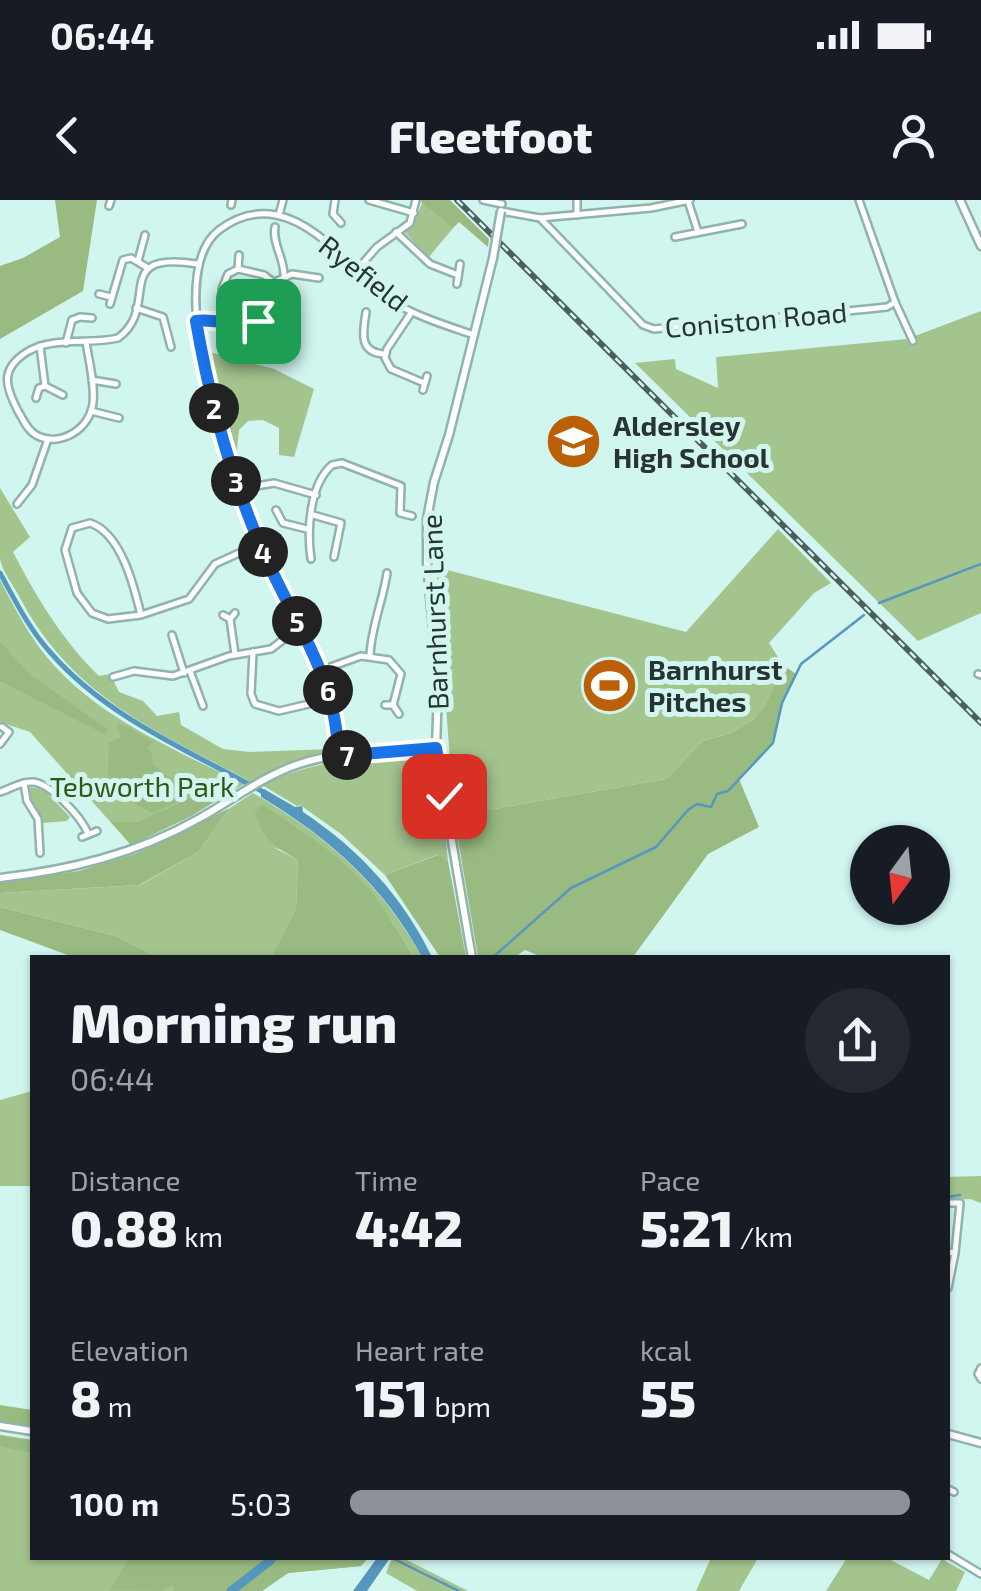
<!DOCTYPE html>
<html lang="en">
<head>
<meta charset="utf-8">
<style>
  :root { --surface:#171b24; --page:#242831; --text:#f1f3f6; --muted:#9ea1a6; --accent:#8c9099 }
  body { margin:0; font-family:"Exo 2",sans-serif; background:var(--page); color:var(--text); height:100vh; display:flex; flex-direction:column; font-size:38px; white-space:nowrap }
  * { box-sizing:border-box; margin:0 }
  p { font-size:32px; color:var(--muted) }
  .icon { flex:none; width:55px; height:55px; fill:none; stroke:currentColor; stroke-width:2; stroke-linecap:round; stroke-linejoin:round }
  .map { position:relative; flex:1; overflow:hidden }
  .drawer { position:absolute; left:30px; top:755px; width:920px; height:605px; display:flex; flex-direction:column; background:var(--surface); border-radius:0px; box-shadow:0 2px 8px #0004 }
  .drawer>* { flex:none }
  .needle { width:65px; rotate:195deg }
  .controls { position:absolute; left:850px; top:625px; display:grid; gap:20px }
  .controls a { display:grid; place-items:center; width:100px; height:100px; border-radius:50%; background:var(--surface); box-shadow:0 2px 8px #0004; font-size:50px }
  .pin { position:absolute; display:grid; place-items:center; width:85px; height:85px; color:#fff; margin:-42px; border-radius:20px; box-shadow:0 5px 15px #0006 }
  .km { position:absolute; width:50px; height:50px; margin:-25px; border-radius:50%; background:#222; color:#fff; font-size:28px; line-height:50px; text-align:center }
  .round { display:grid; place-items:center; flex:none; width:105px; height:105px; border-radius:52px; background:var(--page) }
  .headline { display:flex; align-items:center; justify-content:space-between; height:170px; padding:0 40px }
  h1 { font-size:55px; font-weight:800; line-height:75px }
  .metrics { display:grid; grid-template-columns:repeat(3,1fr); gap:15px; height:170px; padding:10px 40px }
  .metrics div { display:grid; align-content:center }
  .metrics b { font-size:50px; font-weight:800 }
  .metrics small { font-size:28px; font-weight:400 }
  .metrics p { font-size:28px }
  ul { padding:0 40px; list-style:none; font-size:32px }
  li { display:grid; grid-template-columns:160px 120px 1fr; align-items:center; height:75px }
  li i { height:25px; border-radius:12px; background:var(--accent) }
  .status { display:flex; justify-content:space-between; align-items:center; height:70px; padding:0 50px; background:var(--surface); direction:ltr }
  .status svg { height:28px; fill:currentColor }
  header { display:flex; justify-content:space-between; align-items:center; height:130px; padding:0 40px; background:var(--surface); font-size:45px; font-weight:800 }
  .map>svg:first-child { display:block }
  .green { fill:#a4c48e }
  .forest { fill:#99bb81 }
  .water { fill:#5697bd }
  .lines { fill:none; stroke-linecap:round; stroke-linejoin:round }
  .stream { stroke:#5697bd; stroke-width:2.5 }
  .canal { stroke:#5697bd; stroke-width:5 }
  .river { stroke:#5697bd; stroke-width:9 }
  .minor-casing { stroke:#91b3ad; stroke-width:10 }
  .tertiary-casing { stroke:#91b3ad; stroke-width:11 }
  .minor { stroke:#fff; stroke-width:5 }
  .tertiary { stroke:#fff; stroke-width:6 }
  .rail-casing { stroke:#4d5f5c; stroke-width:6 }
  .rail { stroke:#d1f5ef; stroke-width:2.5; stroke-dasharray:8; stroke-linecap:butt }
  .tertiary-bridge-casing { stroke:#91b3ad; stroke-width:11; stroke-linecap:butt }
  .tertiary-bridge { stroke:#fff; stroke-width:6 }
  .route-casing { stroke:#fff; stroke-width:20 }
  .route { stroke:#1a73e8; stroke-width:12 }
  .labels { text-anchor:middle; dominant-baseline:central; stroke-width:10; stroke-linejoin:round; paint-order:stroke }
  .street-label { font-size:28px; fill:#273432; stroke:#d1f5ef }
  .poi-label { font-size:28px; font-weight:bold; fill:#273432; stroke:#d1f5ef; text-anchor:start }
  .park-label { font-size:28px; fill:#355518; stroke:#d1f5ef }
</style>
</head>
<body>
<div class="status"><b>06:44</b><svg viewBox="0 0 49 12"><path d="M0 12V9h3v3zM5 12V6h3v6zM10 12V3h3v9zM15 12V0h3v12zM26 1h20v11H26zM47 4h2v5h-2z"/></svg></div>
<header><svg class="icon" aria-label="back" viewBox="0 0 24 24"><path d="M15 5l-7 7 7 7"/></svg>Fleetfoot<svg class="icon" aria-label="person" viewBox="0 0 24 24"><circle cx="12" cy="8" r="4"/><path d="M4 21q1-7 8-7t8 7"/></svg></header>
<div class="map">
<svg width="981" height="1391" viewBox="0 0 981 1391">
  <rect width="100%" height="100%" fill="#d1f5ef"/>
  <!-- green -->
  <g class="green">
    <polygon points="423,0 459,21 428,58 405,32 415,22"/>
    <polygon points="981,111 981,413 918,441 635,163 675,159 676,169 718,188 716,157 907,139"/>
    <polygon points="205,151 274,169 314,189 294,257 279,255 279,228 263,220 248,221 239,230 236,257 232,258"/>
    <path d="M0,288L30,337L13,352C37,398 62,440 99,476L110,474L119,492L143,501L157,516L179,512L181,525L223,549L250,552L333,549L331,553L291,561L251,582C157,531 73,498 20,398C14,386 1,370 0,358C0,335 0,311 0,288Z"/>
    <polygon points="778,329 831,383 814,393 769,443 783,465 765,505 754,519 731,533 703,541 666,579 454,616 436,367 686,432"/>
    <path d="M0,380C12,403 24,426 39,447C88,514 172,548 244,584L191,616L131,645L30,532L0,522Z"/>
    <path d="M430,554L438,561L448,661L437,655L385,675L341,634L300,605L297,606L262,585C318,558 369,557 430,554Z"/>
    <polygon points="31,587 44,590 70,617 67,621 43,623 32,606 29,591"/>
    <path d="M253,593C327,637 379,681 422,757H414L392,721L361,680L273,647L298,660L296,708L271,757H158L116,736L0,707V693L140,685L198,652L230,608Z"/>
    <polygon points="32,891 32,986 0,986 0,900"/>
    <polygon points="981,976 981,1003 970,999 948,1000 948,977"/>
    <polygon points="0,1235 32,1240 32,1358 368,1358 361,1366 288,1373 262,1391 0,1391"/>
    <polygon points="392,1358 403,1358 468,1391 417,1391 386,1373"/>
    <polygon points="711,1358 758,1358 739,1391 696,1391"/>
    <polygon points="847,1358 887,1358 929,1380 942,1359 965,1372 956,1391 826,1391"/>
  </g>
  <!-- forest -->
  <g class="forest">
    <polygon points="55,0 97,0 83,91 0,139 0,66 23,58 60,37"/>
    <polygon points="419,0 450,0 489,39 488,47 459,22 453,28"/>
    <polygon points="0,442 31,475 107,529 106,535 0,481"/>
    <polygon points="783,465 796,474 782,503 773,543 739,579 759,627 708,654 633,757 542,757 525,750 515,757 478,757 454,616 666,579 703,541 731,533 754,519 765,505"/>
    <polygon points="118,522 154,542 147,547 152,554 153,564 183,589 185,599 151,613 130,600 108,581 109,543 122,536 117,530"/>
    <polygon points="224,583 238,587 191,616 131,645 111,622 138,622"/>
    <path d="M262,604C296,628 333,650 361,680C382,703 398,731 414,757H271L296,708L298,660C275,647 262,639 255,612Z"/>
    <polygon points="230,608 198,652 139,685 0,693 0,682 79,671 135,654"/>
    <polygon points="438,655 448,661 466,757 440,757 385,675"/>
    <polygon points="0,707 116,736 158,757 73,757 0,730"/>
    <polygon points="0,1205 32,1210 32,1228 0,1223"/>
    <polygon points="0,1235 32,1240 32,1253 0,1246"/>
    <polygon points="129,1358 368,1358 361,1366 288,1373 262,1391 174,1391 173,1385 162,1391 110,1390"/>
  </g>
  <!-- water -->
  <g class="water">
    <path d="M264,589L295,607L302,606L303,612C359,649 403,697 432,757H422C384,686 329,638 261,597V590Z"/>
    <polygon points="377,1358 390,1358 367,1391 353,1391"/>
  </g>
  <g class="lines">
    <!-- stream -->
    <g class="stream">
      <polyline points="879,403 981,364"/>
      <polyline points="492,758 571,688 656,647 688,610 697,604 711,607 717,594 728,591 773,543 782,503 801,464 864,415"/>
      <polyline points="948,997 960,995"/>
      <polyline points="392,1358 459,1391"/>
      <polyline points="271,1360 283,1358"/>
    </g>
    <!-- canal -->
    <path class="canal" d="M0,373C15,400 29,429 50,452C107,518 190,551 265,593"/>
    <!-- river -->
    <polyline class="river" points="231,1391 271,1360"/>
    <defs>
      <g id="minor">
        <polyline points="335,0 333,14 341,23"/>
        <polyline points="369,0 414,13"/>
        <polyline points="483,0 502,4"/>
        <polyline points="577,0 577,15"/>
        <polyline points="859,0 895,102 913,141"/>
        <polyline points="688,1 698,32"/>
        <polyline points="231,5 232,0"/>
        <polyline points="109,6 111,0"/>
        <polyline points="501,11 540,18 651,8 690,0"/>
        <polyline points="279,15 283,0"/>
        <polyline points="540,18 643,125 654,129 868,109 887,107 895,102"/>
        <path d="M275,27C272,43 284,58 284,75"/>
        <polyline points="396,32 430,64 458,75"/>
        <polyline points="675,37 742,24"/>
        <polyline points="138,61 145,35"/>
        <polyline points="356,71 377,47 410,23 416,0"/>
        <polyline points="275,82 292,74 319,78"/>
        <polyline points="457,84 460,64"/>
        <polyline points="222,89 228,74 238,69 239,55"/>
        <polyline points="99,94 111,97"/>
        <polyline points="110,104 123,60 131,58 148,68"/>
        <polyline points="136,108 163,117 171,147"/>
        <path d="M366,112C363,132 358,153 385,154"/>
        <polyline points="411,113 387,149 385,158 391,169 424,183"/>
        <path d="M196,121C232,117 275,143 274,83L264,75L238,69"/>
        <path d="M86,142C89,162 95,183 93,203C90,229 60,248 36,235C27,230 23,219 18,211C5,186 0,169 27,152C53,136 89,145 118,138C162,106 109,50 197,64"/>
        <polyline points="66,143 72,120 80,117 92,118"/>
        <polyline points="40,146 45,186"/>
        <polyline points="92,180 116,184"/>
        <polyline points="423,190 427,176"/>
        <polyline points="36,198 39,188 45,186 63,195"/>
        <polyline points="91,211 119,218"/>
        <polyline points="239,289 274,283 316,295"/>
        <polyline points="17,304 32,285 48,239"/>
        <polyline points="276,310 283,323 307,329"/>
        <polyline points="313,315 341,323 334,357"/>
        <path d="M311,359C307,331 309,285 332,265L342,263L401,286L400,313L412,316"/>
        <path d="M141,415C134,386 121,333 90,323L72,328L65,350L77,393L92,413L108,419L141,415L189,399L215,364L259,344"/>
        <polyline points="223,415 230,419 235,413"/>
        <polyline points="230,419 235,454"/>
        <polyline points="172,435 184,473"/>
        <polyline points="253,452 251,494 255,504 279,511 309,504"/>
        <path d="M370,456C371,427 383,401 387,373"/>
        <polyline points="322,470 361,456 389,460 401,474 393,505"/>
        <polyline points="190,471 203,506"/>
        <polyline points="978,474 981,475"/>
        <polyline points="113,477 134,471 173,476 229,456 271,449 300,427"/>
        <polyline points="385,505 393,505 399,514"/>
        <polyline points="0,544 9,532 2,527"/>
        <path d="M338,556C337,526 332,495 321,467C304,425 278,387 260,346C234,284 158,77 219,30C236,17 255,11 276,15C322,24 353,74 390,100C415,116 445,125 474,135"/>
        <polyline points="24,583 27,601 38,619 40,653"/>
        <path d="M0,592C10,589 20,582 31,582C49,581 82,618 88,634"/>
        <polyline points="82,637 97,631"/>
        <polyline points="949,1003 960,1003 955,1053"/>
        <polyline points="948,1052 955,1053 948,1088"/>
        <polyline points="981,1168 978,1174 981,1179"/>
        <polyline points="948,1289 954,1292"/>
        <polyline points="948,1354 981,1374"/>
      </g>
      <g id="tertiary">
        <polyline points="960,0 981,46"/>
        <path d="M0,678C70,670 136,654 198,619C231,601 263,576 299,564C342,550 392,551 436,548"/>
        <polyline points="472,758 436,548 438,488 427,362 427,319 434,282 449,235 493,58"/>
        <polyline points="0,1226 32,1231"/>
        <polyline points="948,1234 981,1243"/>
      </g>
    </defs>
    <!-- minor casing -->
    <use href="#minor" class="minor-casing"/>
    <!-- tertiary casing -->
    <use href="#tertiary" class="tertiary-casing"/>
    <!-- minor -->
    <use href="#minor" class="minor"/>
    <!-- tertiary -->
    <use href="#tertiary" class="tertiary"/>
    <defs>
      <polyline id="rail" points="457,0 981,523"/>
    </defs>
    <!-- rail casing -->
    <use href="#rail" class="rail-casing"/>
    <!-- rail -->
    <use href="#rail" class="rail"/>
    <defs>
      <polyline id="tertiary-bridge" points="493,58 501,11"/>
    </defs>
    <!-- tertiary-bridge casing -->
    <use href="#tertiary-bridge" class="tertiary-bridge-casing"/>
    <!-- tertiary-bridge -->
    <use href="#tertiary-bridge" class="tertiary-bridge"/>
  </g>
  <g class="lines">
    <defs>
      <path id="route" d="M258,121C238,129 218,118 196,121C209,197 229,271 259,342C288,414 338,475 338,556L436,548L444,596"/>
    </defs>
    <!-- route casing -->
    <use href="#route" class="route-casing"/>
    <!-- route -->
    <use href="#route" class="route"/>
  </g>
  <!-- icons -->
  <defs>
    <symbol id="school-disc" viewBox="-11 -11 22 22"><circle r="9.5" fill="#bb6006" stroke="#d1f5ef"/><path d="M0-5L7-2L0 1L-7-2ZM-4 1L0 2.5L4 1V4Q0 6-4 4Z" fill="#fff"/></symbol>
    <symbol id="stadium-disc" viewBox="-11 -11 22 22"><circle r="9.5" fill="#bb6006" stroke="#d1f5ef"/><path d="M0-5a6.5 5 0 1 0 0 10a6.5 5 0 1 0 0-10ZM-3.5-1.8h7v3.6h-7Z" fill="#fff"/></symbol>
  </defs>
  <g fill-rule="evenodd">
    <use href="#school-disc" x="542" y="210" width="63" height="63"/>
    <use href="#stadium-disc" x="578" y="454" width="63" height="63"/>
  </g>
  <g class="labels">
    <!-- street labels -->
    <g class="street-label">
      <text transform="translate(364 73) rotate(38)">Ryefield</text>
      <text transform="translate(756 119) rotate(-5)">Coniston Road</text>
      <text transform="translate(434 412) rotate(-92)">Barnhurst Lane</text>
    </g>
    <!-- poi labels -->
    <g class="poi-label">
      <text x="613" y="225">Aldersley<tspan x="613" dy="32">High School</tspan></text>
      <text x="648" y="469">Barnhurst<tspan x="648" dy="32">Pitches</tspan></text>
    </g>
    <!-- park labels -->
    <g class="park-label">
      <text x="142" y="586">Tebworth Park</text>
    </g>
  </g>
</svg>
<div class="controls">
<a><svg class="needle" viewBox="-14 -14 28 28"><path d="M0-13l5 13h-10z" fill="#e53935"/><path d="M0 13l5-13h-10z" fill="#9ea1a6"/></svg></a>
</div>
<div class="pin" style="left:258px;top:121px;background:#1e9e55"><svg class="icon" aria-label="arrive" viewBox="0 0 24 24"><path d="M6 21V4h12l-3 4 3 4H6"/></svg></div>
<div class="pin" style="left:444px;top:596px;background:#d93025"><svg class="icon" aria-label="check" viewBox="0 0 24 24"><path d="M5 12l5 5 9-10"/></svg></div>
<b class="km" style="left:214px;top:208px">2</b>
<b class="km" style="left:236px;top:281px">3</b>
<b class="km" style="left:263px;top:352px">4</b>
<b class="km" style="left:297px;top:421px">5</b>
<b class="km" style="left:328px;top:490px">6</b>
<b class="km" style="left:347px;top:555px">7</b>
<section class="drawer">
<div class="headline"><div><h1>Morning run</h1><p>06:44</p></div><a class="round"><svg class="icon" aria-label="share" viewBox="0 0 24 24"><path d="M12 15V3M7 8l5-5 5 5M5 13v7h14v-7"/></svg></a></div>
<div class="metrics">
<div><p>Distance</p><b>0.88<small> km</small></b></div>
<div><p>Time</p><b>4:42</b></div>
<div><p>Pace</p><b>5:21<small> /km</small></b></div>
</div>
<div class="metrics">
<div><p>Elevation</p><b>8<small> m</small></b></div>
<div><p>Heart rate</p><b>151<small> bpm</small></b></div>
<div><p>kcal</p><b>55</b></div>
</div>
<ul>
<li><b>100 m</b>5:03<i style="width:100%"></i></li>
</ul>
</section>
</div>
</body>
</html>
